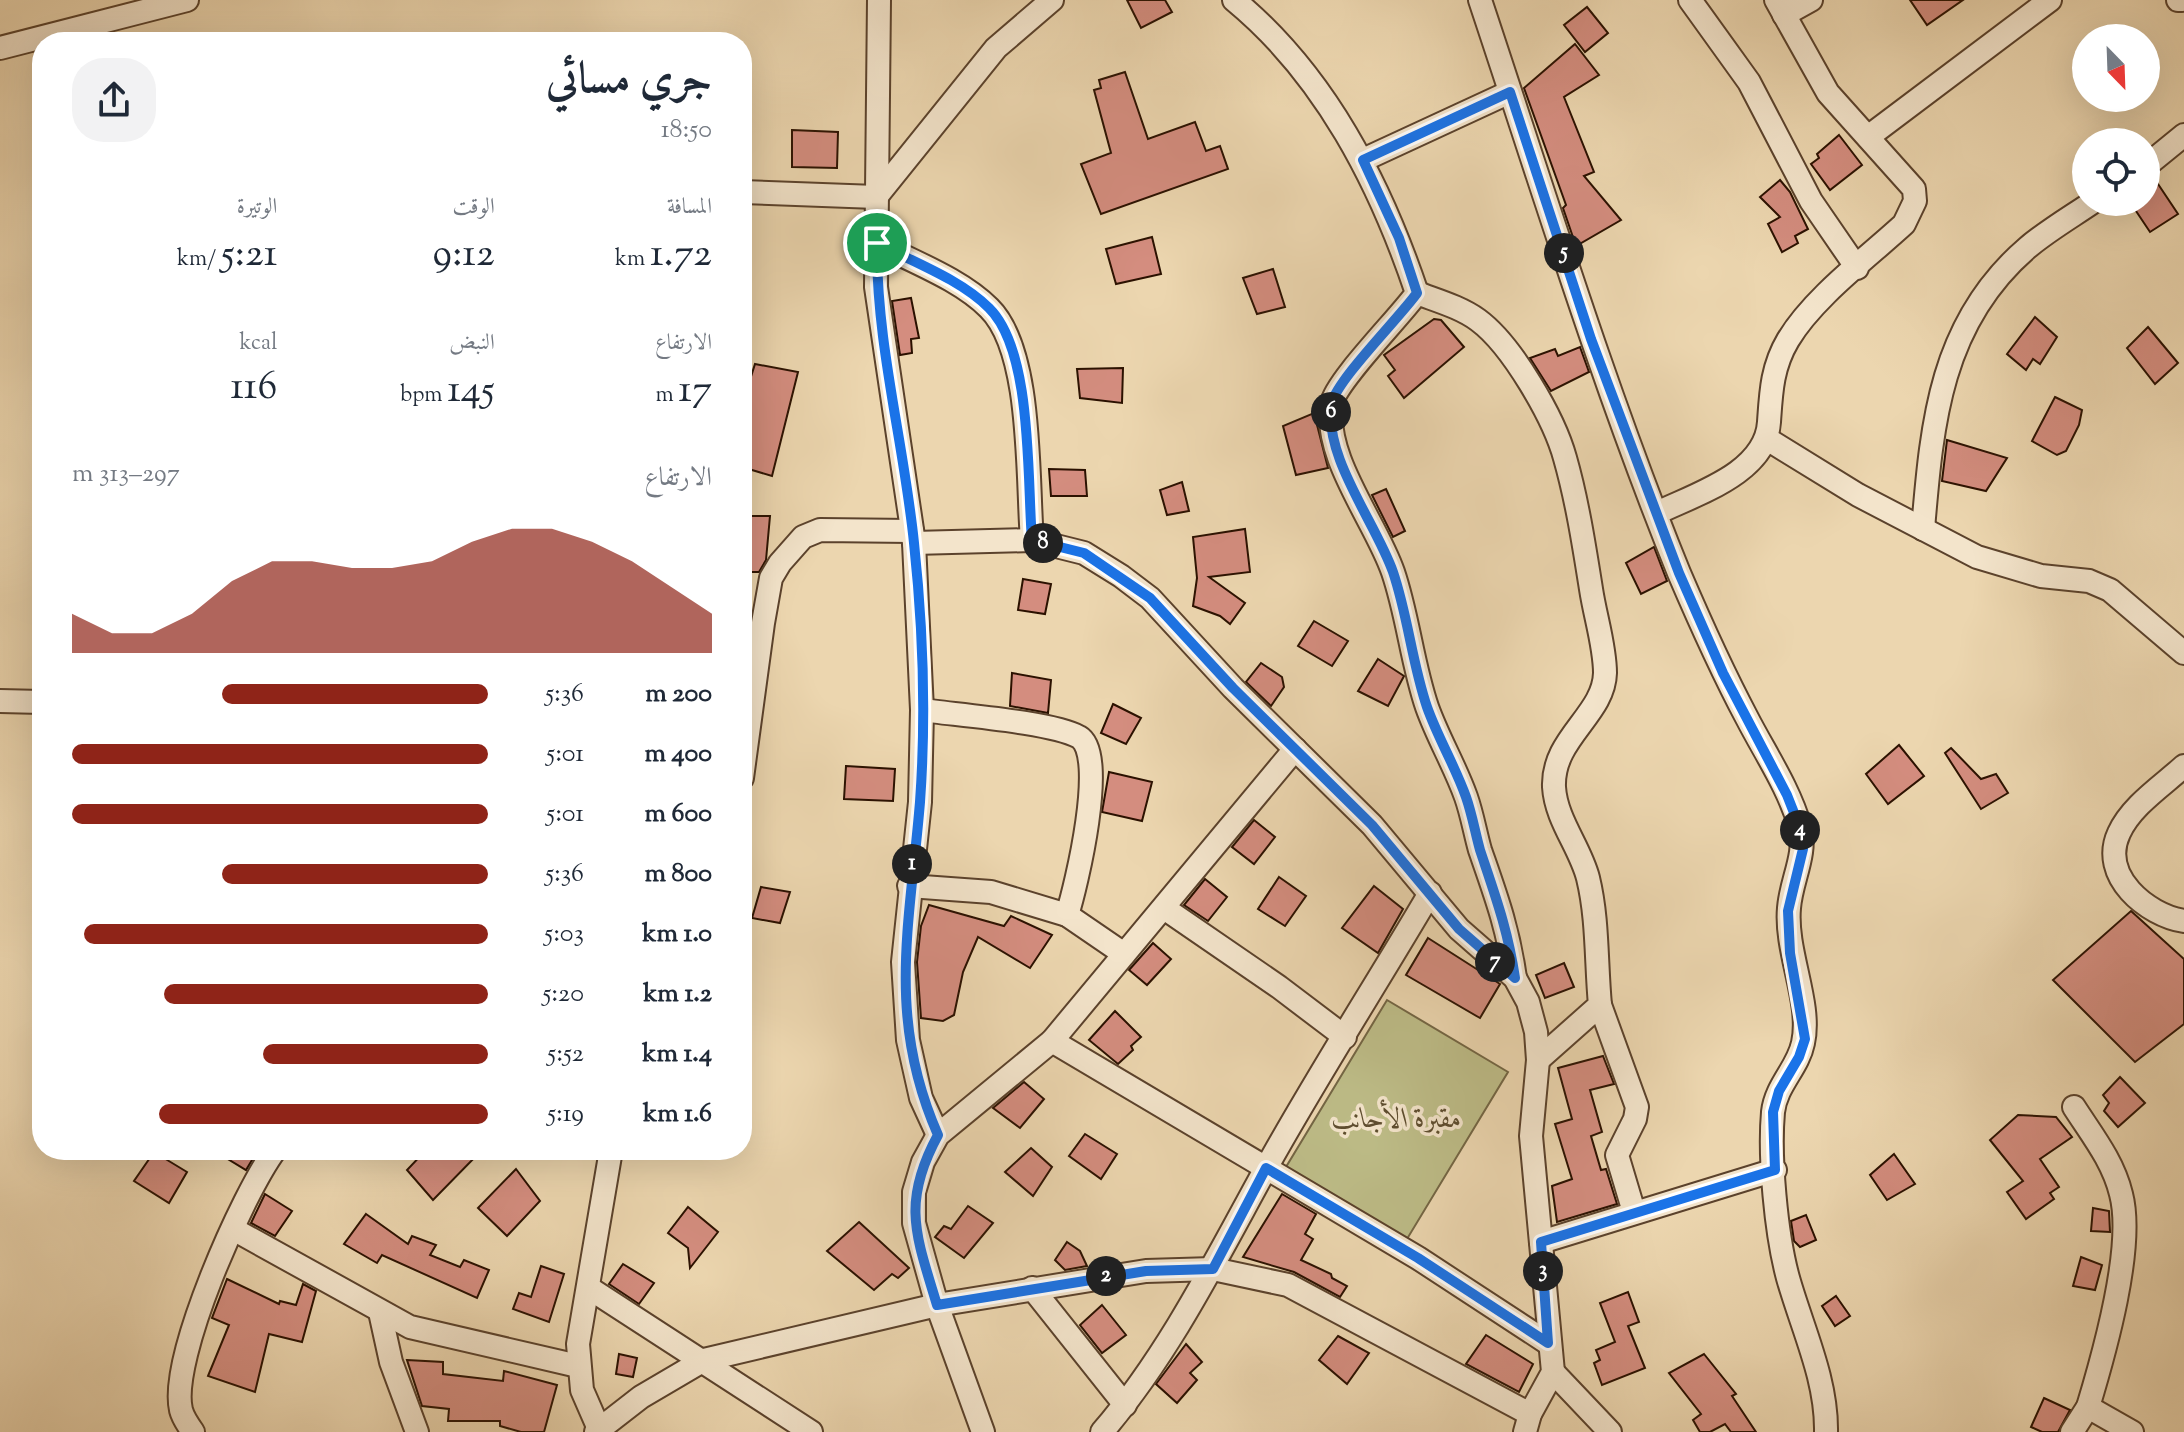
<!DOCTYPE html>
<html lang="ar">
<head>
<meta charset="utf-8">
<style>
  :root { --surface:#fff; --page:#f2f2f3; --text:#1f2937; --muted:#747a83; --accent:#8f2418 }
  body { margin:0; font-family:"Sorts Mill Goudy",Amiri,serif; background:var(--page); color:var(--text); direction:rtl; height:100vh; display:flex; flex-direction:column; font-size:30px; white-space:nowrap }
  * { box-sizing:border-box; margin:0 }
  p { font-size:26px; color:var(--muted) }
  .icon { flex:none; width:44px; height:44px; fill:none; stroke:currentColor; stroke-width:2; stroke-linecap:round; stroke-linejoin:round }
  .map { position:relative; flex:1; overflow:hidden; direction:ltr }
  .side { position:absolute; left:32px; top:32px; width:720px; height:1128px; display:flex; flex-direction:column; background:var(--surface); border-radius:32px; box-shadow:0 8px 32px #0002; direction:rtl }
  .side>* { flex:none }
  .needle { width:52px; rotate:157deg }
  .buttons { position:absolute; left:2072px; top:24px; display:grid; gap:16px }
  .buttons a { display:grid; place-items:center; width:88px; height:88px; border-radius:50%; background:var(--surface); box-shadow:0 8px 32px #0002; font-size:40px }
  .pin { position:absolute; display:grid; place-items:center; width:68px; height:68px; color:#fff; margin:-34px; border:4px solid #fff; border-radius:50%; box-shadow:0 2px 8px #0007 }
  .km { position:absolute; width:40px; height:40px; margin:-20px; border-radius:50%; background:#222; color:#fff; font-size:22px; line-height:40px; text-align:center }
  .round { display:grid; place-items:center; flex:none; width:84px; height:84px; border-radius:32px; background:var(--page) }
  .headline { display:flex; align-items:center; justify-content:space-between; height:136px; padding:0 40px }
  h1 { font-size:44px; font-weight:600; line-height:60px }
  .stats { display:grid; grid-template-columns:repeat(3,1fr); gap:12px; height:136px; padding:8px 40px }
  .stats div { display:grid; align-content:center }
  .stats b { font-size:40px; font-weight:600 }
  .stats small { font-size:22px; font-weight:400 }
  .stats p { font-size:22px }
  .chart { height:224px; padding:16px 40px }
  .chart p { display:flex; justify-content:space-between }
  .chart svg { width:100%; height:144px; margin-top:8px; fill:var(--accent); opacity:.7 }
  ul { padding:0 40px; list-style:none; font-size:26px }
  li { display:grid; grid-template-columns:128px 96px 1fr; align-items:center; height:60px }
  li i { height:20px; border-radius:10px; background:var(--accent) }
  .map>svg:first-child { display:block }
  .green { fill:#bdbc87; stroke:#746644; stroke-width:2 }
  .building { fill:#d48d7f; stroke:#2b1100; stroke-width:2 }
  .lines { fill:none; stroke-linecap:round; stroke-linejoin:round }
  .minor-casing { stroke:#5b422c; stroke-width:26 }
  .minor { stroke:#f3e4cb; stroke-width:22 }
  .route-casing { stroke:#fff; stroke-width:16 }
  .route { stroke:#1a73e8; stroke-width:10 }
  .labels { text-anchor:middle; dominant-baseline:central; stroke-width:7; stroke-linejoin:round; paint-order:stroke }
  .park-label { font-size:28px; font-style:italic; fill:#5e4d2f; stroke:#f3e4cb }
</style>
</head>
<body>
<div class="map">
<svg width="2184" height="1432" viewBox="0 0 2184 1432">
  <rect width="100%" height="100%" fill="#ecd6af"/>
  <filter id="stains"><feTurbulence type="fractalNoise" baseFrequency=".0025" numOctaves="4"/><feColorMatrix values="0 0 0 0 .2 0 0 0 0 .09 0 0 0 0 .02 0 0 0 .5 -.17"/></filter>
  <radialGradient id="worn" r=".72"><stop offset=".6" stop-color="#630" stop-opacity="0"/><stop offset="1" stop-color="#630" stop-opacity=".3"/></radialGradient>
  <!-- green -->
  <polygon class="green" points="1387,1000 1508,1072 1407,1239 1286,1167"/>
  <!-- building -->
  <g class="building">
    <polygon points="1127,0 1165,0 1172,12 1141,28"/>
    <polygon points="1910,0 1963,0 1927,25"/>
    <polygon points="1587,7 1608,33 1585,52 1564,25"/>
    <polygon points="1575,44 1599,75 1564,97 1594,172 1584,176 1621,220 1576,246 1563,208 1566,205 1524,88"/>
    <polygon points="1125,72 1148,139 1195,122 1206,151 1220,146 1228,169 1101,214 1081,164 1111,153 1094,90 1101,88 1099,80"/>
    <polygon points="792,130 838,132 837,168 792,167"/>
    <polygon points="1839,135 1862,165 1830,190 1811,164 1819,158 1817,154"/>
    <polygon points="2154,178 2178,214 2150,232 2130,202 2146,202 2146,180"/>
    <polygon points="1780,180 1790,192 1808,229 1795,236 1798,243 1782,252 1768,224 1780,217 1760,197"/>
    <polygon points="1152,237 1161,274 1116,284 1106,249"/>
    <polygon points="1273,269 1285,307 1257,314 1243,278"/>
    <polygon points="911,298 919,338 911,339 912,353 900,355 892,301"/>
    <polygon points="2035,317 2057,337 2040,364 2033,359 2026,370 2007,354"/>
    <polygon points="1434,319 1441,320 1464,347 1404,398 1388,376 1395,370 1384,355"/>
    <polygon points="2148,327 2178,363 2155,384 2127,348"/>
    <polygon points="1580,347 1589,372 1551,391 1530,358 1555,349 1558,356"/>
    <polygon points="755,364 798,372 772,476 742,467 742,405"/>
    <polygon points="1123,368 1122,403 1080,398 1077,369"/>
    <polygon points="2055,397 2082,410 2079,425 2066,451 2057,455 2032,441"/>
    <polygon points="1314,413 1328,468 1296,475 1283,426"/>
    <polygon points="1947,440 2007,458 1986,491 1942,481"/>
    <polygon points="1049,469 1085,470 1087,496 1051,496"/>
    <polygon points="1182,482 1189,511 1167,515 1160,490"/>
    <polygon points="1386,489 1405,531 1393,537 1372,495"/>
    <polygon points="742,516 770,516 766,560 759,572 742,572"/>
    <polygon points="1245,529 1250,572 1209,577 1245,603 1230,624 1220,616 1193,606 1197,578 1193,537"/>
    <polygon points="1654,547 1667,581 1641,594 1626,563"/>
    <polygon points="1023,579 1051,584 1045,614 1018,610"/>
    <polygon points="1314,621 1348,641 1332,666 1298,646"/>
    <polygon points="1378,659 1404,676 1388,706 1358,691"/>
    <polygon points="1261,663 1282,677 1284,687 1271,706 1246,682"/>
    <polygon points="1012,673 1051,680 1048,713 1010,706"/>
    <polygon points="1113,704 1141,718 1126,744 1101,733"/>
    <polygon points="1899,745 1924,776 1888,804 1866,774"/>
    <polygon points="1951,748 1981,779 1996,774 2008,793 1981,809 1945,753"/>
    <polygon points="846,766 895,769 893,801 844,799"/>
    <polygon points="1109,772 1152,782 1142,821 1102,812"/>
    <polygon points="1254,820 1275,837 1254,864 1232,847"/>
    <polygon points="1279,877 1306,896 1285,926 1258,909"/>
    <polygon points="1205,879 1227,897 1208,921 1184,905"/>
    <polygon points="1374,886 1403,909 1378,953 1342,928"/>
    <polygon points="761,887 790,892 780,923 752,918"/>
    <polygon points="929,905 1004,926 1011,916 1052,935 1030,968 978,937 963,972 954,1015 943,1021 921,1018 917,962 921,926"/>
    <polygon points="2131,911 2184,959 2184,1024 2135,1062 2053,980"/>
    <polygon points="1428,938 1500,984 1480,1018 1406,975"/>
    <polygon points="1153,943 1171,959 1147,985 1129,970"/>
    <polygon points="1564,963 1574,987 1545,998 1536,975"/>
    <polygon points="1115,1011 1141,1037 1131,1046 1133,1050 1118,1064 1089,1040"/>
    <polygon points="1603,1056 1614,1084 1590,1090 1602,1132 1591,1136 1601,1170 1606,1169 1617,1204 1557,1222 1552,1186 1572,1179 1555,1124 1572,1119 1558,1068"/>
    <polygon points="2120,1077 2145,1103 2118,1127 2104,1111 2109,1103 2103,1095"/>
    <polygon points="1024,1082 1044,1099 1020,1128 993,1108"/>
    <polygon points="2018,1115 2056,1117 2072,1137 2040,1159 2059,1187 2050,1193 2054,1199 2026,1219 2007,1192 2023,1181 1990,1140"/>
    <polygon points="1085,1134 1117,1154 1101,1179 1069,1156"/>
    <polygon points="1031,1148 1052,1167 1033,1196 1005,1172"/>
    <polygon points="213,1150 258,1150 246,1170"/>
    <polygon points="426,1150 482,1150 433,1200 407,1170"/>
    <polygon points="154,1152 187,1172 169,1203 134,1181"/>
    <polygon points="1894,1154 1915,1184 1887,1200 1870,1175"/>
    <polygon points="516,1169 540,1201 507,1236 478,1208"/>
    <polygon points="265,1194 292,1211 275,1236 251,1223"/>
    <polygon points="1282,1194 1316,1214 1305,1234 1313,1239 1301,1260 1331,1274 1332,1278 1347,1286 1340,1297 1294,1272 1243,1257"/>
    <polygon points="968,1206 993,1223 964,1258 935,1237 944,1226 951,1229"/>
    <polygon points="688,1207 718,1232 690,1268 688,1248 668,1233"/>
    <polygon points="2093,1208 2109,1211 2110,1232 2091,1231"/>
    <polygon points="366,1214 408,1244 412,1236 436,1245 430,1255 460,1267 464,1260 489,1270 477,1298 382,1255 377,1263 344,1244"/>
    <polygon points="1806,1215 1816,1240 1800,1247 1794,1241 1791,1221"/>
    <polygon points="859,1222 909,1268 898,1278 892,1274 874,1290 827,1251"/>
    <polygon points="1067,1242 1080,1251 1087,1266 1065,1270 1055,1260"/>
    <polygon points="2081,1257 2102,1265 2095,1290 2073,1286"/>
    <polygon points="623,1264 654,1283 639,1304 609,1284"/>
    <polygon points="541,1266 564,1274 549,1322 513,1309 519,1293 531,1297"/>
    <polygon points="227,1279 279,1304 280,1301 296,1305 303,1284 316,1291 302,1342 269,1334 255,1392 208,1376 229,1325 212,1318"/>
    <polygon points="1628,1292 1639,1322 1628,1326 1645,1368 1602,1385 1594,1363 1600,1360 1596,1350 1615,1342 1600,1303"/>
    <polygon points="1836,1296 1850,1316 1835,1326 1822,1306"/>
    <polygon points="1102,1305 1126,1335 1102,1353 1080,1325"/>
    <polygon points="1486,1335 1533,1364 1519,1392 1466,1364"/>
    <polygon points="1338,1336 1369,1353 1347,1384 1319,1360"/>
    <polygon points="1186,1344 1202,1362 1190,1373 1197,1380 1177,1403 1156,1384"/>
    <polygon points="619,1354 637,1358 633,1377 616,1374"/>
    <polygon points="1704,1354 1736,1394 1732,1396 1756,1432 1731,1432 1725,1424 1710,1432 1700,1432 1693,1420 1701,1414 1669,1373"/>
    <polygon points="407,1360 443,1362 443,1374 503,1381 504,1371 557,1385 544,1432 521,1432 500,1426 500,1421 448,1421 449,1409 422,1406"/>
    <polygon points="2044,1398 2070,1410 2058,1432 2042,1432 2031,1427"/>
  </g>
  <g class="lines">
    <defs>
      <g id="minor">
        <polyline points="879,0 876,287 914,543 922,710 920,802 903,962 908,1040 921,1098 938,1135"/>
        <path d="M1234,0C1325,75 1380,183 1417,293C1400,317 1336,381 1332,403C1322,456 1376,522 1393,572C1408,616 1412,663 1427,707C1438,738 1455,766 1466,797C1472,814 1475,832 1480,850C1496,896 1508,928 1515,978"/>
        <path d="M1480,0C1544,192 1603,386 1679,573C1700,622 1722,671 1747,718C1765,753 1789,788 1800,827C1807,855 1791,880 1789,908C1785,952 1812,1003 1803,1043C1798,1068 1776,1085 1773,1112C1769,1157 1776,1234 1788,1278C1802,1328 1827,1379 1826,1432"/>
        <polyline points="1690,0 1749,82 1811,201 1857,268"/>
        <polyline points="2178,0 2182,0"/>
        <polyline points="1784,15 1811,0"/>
        <polyline points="0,48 187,0"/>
        <polyline points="1868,137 2050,0"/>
        <polyline points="1363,160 1510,92"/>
        <polyline points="2146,166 2184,135"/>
        <polyline points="742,192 876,197 996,48 1052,0"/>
        <path d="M877,243C913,262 960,279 989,308C1033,351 1027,480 1032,540"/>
        <path d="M1417,293C1438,301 1460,307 1478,320C1512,345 1554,418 1565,458C1577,500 1584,545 1591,589C1595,616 1605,646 1605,673C1604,715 1552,738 1554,787C1556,820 1580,847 1588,878C1598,919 1596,963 1600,1005L1538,1060"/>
        <polyline points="1767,439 1858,495 1977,557 2041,576 2089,581 2110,590 2184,653"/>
        <path d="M1657,513C1696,494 1766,473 1769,422C1771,392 1772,367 1788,340C1813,298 1867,258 1904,224L1915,201L1914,189L1828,93L1776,0"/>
        <path d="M1923,529C1932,423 1940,323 2027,248C2047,231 2071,217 2093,202"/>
        <polyline points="914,543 1032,540 1084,553 1121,576 1150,598 1233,688 1372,825 1459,929 1515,978 1528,1002 1536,1032 1538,1060 1531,1136 1553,1372 1530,1414 1525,1432"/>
        <polyline points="0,701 42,702"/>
        <path d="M922,710C957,715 1052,722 1079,737C1108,754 1076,887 1067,915"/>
        <path d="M2184,766C2162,786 2131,806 2119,833C2099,876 2147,915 2184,921"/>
        <polyline points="742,778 763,623 771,578 780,563 803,537 820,530 912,531"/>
        <polyline points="909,886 991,892 1067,915 1124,954"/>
        <polyline points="1164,908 1279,987 1345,1037"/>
        <polyline points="1600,1005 1637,1107 1635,1119 1617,1155 1634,1212"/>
        <polyline points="1052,1041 1418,1258 1548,1343"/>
        <path d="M2074,1107C2092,1135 2113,1161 2121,1194C2135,1247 2104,1354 2088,1407"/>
        <polyline points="233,1229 410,1327 578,1366"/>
        <polyline points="1541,1242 1775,1170"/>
        <polyline points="589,1288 811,1432"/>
        <polyline points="1032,1288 1125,1405"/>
        <polyline points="380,1312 391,1362 417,1432"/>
        <polyline points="1553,1372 1610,1432"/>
        <polyline points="599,1429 582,1390 578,1344 611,1150"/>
        <path d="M193,1432C188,1425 183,1418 181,1410C169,1359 243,1193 275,1150"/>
        <polyline points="596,1432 641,1397 704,1360 937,1305 1146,1271 1213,1269 1288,1285 1530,1414"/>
        <polyline points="983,1432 937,1305 914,1223 914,1192 923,1162 938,1135 1052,1041 1295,749"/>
        <path d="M1102,1432C1169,1354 1216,1259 1265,1170C1317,1076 1376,985 1430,893"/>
        <polyline points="2072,1432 2088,1407 2132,1432"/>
      </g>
    </defs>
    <!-- minor casing -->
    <use href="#minor" class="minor-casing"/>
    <!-- minor -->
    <use href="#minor" class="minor"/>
  </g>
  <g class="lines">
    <defs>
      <path id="route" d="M1510,92L1591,339L1679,573L1723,673L1787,795L1800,828L1803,849L1788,911L1790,953L1805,1039L1799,1057L1779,1091L1773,1112L1775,1170L1541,1242L1548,1343L1418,1258L1266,1168L1213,1269L1146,1271L937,1305C916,1235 901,1203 938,1135C886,1017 910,924 920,802C926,718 923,627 914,543C904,443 876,344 877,243C913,262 960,279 989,308C1033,351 1027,480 1032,540L1084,553L1150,598L1233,688L1372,825L1459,929L1515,978C1508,930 1495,895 1480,850C1475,832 1472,814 1466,797C1455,766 1438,738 1427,707C1412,663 1408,616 1393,572C1376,523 1322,455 1332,403C1336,381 1400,317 1417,293L1399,238L1363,160Z"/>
    </defs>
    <!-- route casing -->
    <use href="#route" class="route-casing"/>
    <!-- route -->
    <use href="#route" class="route"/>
  </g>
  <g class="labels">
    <!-- park labels -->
    <g class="park-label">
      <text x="1397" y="1120">مقبرة الأجانب</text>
    </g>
  </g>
  <rect width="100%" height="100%" filter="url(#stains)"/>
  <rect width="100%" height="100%" fill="url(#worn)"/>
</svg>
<div class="buttons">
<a><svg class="needle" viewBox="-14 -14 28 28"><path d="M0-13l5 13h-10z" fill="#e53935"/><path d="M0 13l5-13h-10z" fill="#747a83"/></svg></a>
<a><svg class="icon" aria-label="locate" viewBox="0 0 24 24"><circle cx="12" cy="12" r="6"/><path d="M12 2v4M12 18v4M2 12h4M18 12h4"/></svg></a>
</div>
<div class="pin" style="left:877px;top:243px;background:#1e9e55"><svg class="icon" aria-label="arrive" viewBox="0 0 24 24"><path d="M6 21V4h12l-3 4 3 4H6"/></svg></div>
<b class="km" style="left:912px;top:864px">1</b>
<b class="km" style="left:1106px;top:1276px">2</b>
<b class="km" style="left:1543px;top:1271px">3</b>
<b class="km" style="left:1800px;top:830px">4</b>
<b class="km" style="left:1564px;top:253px">5</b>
<b class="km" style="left:1331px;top:412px">6</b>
<b class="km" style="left:1495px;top:962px">7</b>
<b class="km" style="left:1043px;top:543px">8</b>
<section class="side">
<div class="headline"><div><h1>جري مسائي</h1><p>18:50</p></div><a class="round"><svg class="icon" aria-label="share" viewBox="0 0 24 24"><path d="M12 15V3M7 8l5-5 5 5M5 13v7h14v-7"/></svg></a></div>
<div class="stats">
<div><p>المسافة</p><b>1.72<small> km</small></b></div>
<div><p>الوقت</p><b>9:12</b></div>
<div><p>الوتيرة</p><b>5:21<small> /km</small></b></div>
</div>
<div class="stats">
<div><p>الارتفاع</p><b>17<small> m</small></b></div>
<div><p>النبض</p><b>145<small> bpm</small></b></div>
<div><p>kcal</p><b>116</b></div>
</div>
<div class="chart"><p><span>الارتفاع</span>297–313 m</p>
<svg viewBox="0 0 160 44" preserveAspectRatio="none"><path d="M0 44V32L10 38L20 38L30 32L40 22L50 16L60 16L70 18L80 18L90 16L100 10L110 6L120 6L130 10L140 16L150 24L160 32V44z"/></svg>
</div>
<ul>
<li><b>200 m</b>5:36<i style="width:64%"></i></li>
<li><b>400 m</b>5:01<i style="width:100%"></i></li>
<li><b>600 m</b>5:01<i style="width:100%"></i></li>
<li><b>800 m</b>5:36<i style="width:64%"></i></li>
<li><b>1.0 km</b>5:03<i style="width:97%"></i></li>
<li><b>1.2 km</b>5:20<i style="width:78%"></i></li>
<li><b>1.4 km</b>5:52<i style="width:54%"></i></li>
<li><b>1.6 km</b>5:19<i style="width:79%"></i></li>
</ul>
</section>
</div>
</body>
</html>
